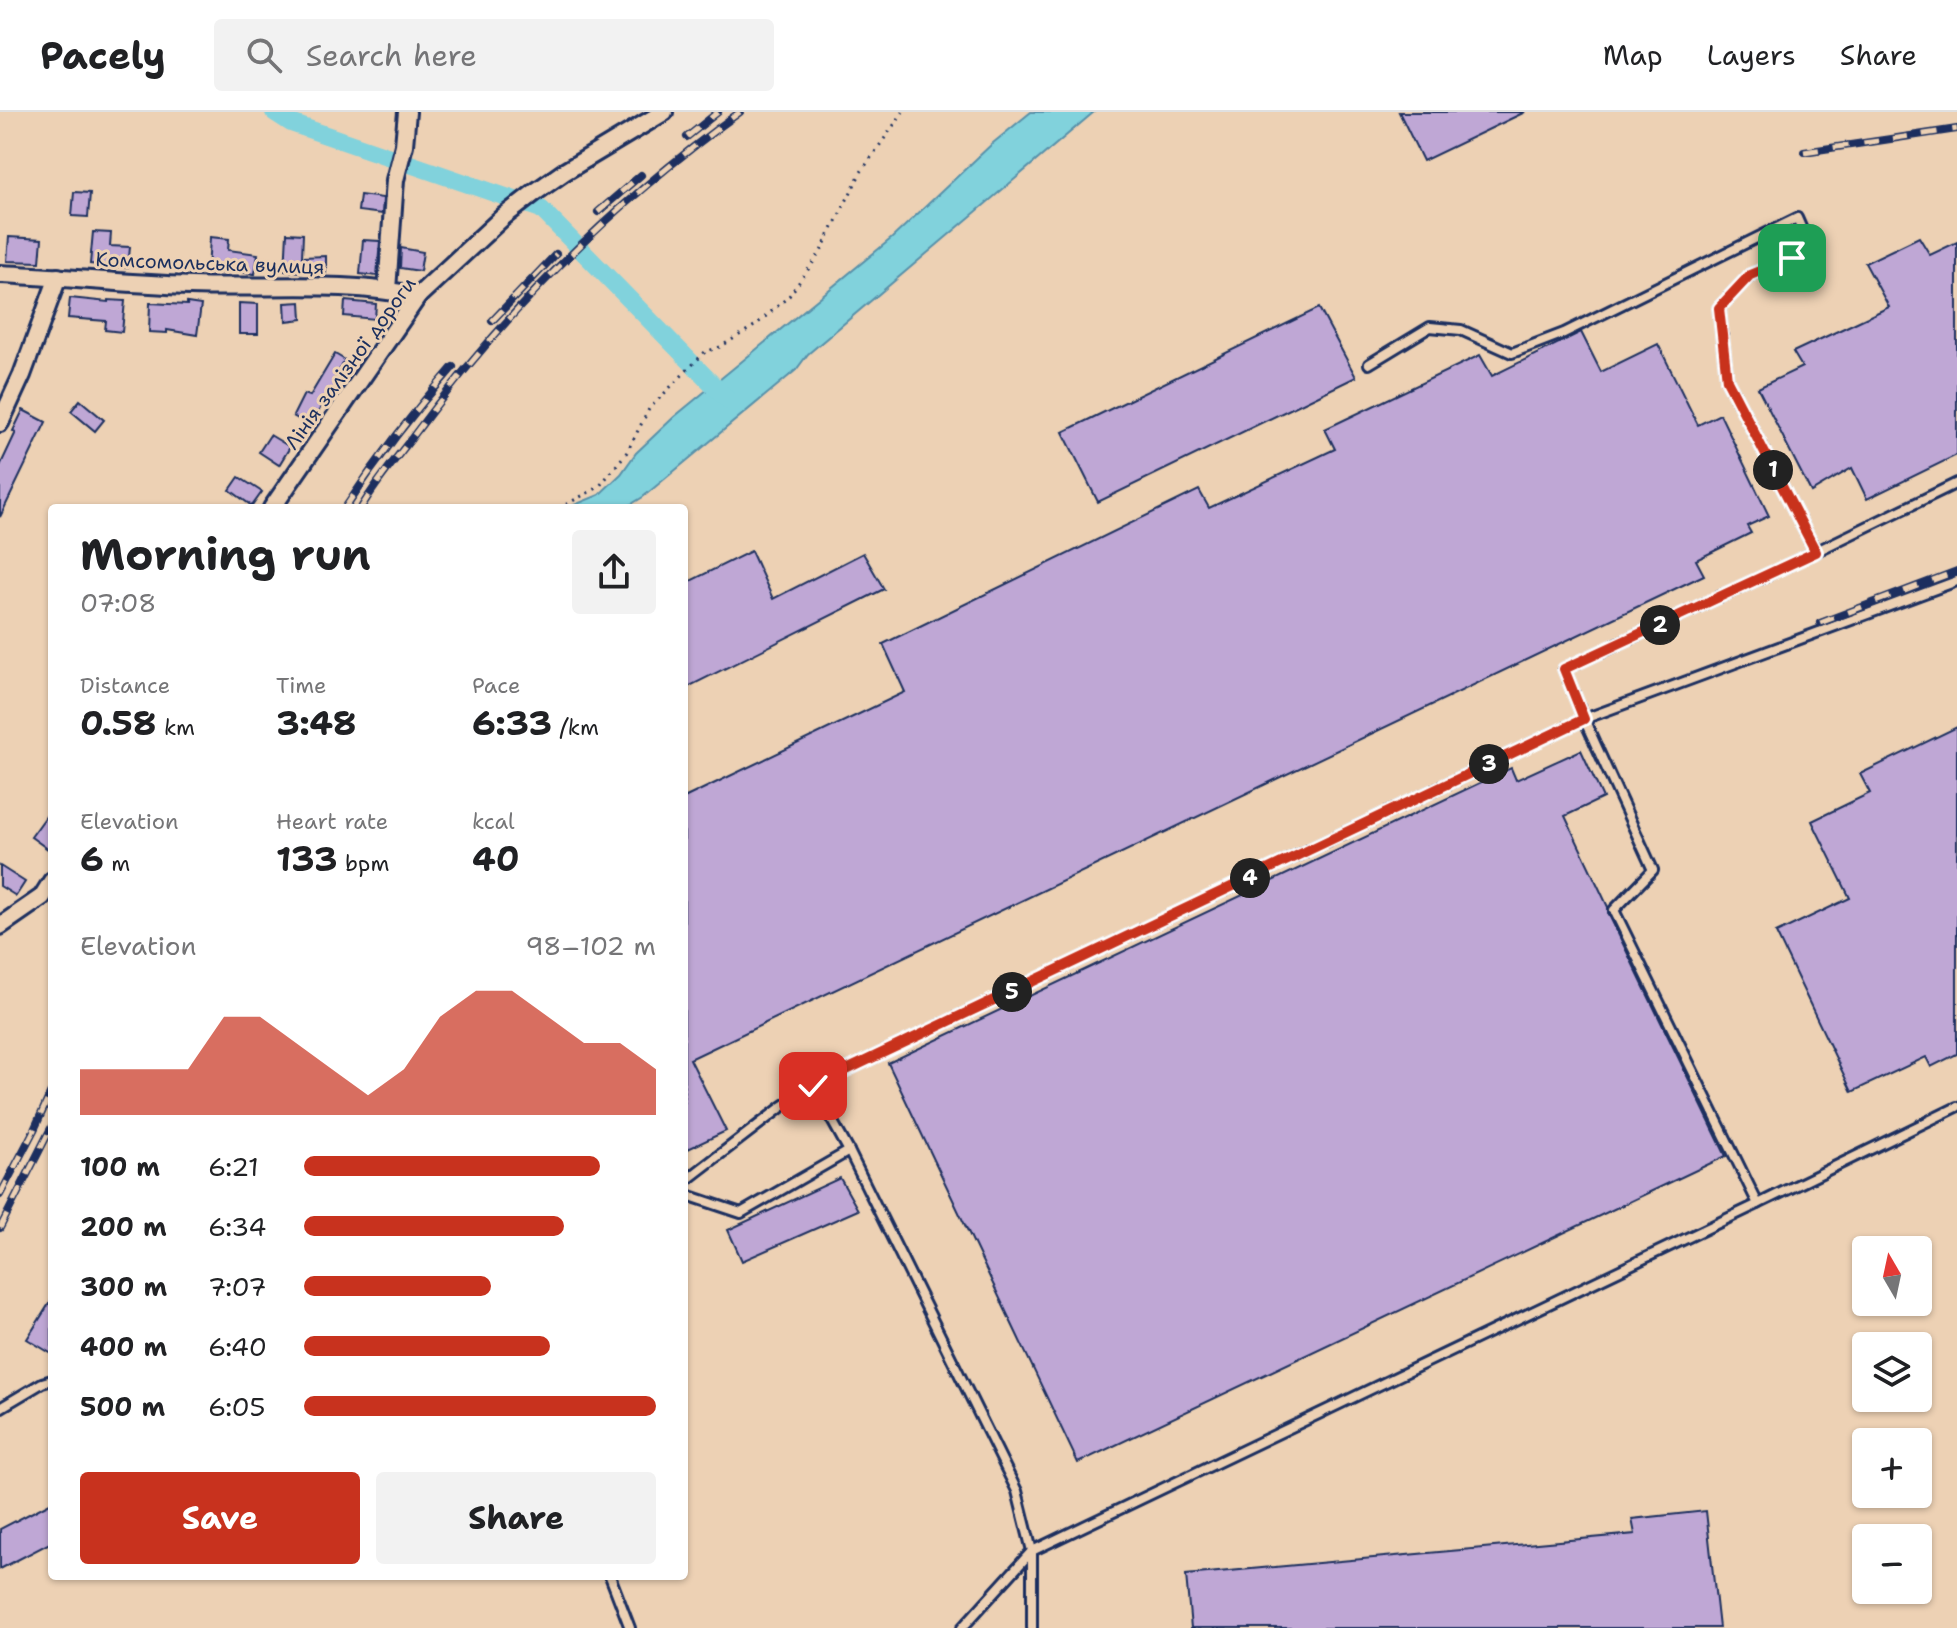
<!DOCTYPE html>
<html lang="en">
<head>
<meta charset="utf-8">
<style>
  :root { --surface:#fff; --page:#f2f2f2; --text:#202124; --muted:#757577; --line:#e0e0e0; --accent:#c8321e }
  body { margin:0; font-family:"Shantell Sans",sans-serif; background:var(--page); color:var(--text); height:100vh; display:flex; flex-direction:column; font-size:30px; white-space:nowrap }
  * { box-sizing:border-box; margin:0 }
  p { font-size:26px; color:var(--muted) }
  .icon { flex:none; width:44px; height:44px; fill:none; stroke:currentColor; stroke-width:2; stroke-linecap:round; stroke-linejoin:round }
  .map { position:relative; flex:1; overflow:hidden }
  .drawer { position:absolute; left:48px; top:392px; width:640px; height:1076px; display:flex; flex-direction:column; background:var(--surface); border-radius:8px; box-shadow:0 2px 6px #0004 }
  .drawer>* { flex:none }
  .needle { width:52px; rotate:351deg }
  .buttons { position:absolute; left:1852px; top:1124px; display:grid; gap:16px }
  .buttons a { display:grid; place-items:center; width:80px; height:80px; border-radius:8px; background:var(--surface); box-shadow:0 2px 6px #0004; font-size:40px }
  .pin { position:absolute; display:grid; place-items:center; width:68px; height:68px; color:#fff; margin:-34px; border-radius:16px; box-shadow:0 4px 12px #0006 }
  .km { position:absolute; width:40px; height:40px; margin:-20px; border-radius:50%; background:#222; color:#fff; font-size:22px; line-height:40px; text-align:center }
  .round { display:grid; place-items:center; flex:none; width:84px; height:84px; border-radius:8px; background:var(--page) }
  .headline { display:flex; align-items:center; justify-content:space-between; height:136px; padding:0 32px }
  h1 { font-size:44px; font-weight:700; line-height:60px }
  .figures { display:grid; grid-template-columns:repeat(3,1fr); gap:12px; height:136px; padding:8px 32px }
  .figures div { display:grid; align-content:center }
  .figures b { font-size:34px; font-weight:700 }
  .figures small { font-size:22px; font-weight:400 }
  .figures p { font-size:22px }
  .chart { height:224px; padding:16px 32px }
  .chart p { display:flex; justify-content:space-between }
  .chart svg { width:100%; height:144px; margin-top:8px; fill:var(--accent); opacity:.7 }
  .button { display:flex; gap:16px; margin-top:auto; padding:16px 32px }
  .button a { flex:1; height:92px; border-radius:8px; background:var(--accent); color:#fff; font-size:32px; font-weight:700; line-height:92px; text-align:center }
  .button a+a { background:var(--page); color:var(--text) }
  ul { padding:0 32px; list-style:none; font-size:26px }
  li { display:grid; grid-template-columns:128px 96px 1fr; align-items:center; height:60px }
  li i { height:20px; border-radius:10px; background:var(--accent) }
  header { display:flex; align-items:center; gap:48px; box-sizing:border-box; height:112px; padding:0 40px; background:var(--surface); border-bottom:2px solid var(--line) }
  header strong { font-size:38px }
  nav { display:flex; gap:44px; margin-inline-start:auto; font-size:28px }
  .search { width:560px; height:72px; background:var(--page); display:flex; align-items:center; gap:20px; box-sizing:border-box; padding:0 28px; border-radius:8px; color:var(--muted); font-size:30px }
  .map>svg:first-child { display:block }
  .water { fill:#81d2dc; stroke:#5891aa; stroke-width:2 }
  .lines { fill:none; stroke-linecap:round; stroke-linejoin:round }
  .canal { stroke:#81d2dc; stroke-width:18 }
  .building { fill:#bfa7d5; stroke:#1b2f5e; stroke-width:2 }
  .service-casing { stroke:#1b2f5e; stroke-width:14 }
  .minor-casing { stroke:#1b2f5e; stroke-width:22 }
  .path { stroke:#1b2f5e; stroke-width:3; stroke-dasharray:2 6; stroke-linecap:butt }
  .service { stroke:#edd1b4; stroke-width:8 }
  .minor { stroke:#edd1b4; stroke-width:16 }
  .rail-casing { stroke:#1b2f5e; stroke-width:8 }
  .rail { stroke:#edd1b4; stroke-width:5; stroke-dasharray:15; stroke-linecap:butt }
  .route-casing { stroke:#fff; stroke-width:16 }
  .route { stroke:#c8321e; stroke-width:10 }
  .labels { text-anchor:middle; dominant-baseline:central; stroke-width:6; stroke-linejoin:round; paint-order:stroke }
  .street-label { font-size:20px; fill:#1b2f5e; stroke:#edd1b4 }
</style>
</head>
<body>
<header>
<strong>Pacely</strong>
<div class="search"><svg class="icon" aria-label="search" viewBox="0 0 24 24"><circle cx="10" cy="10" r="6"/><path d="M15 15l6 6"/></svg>Search here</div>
<nav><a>Map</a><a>Layers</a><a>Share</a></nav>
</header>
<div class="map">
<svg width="1957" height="1516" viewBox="0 0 1957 1516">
  <rect width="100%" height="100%" fill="#edd1b4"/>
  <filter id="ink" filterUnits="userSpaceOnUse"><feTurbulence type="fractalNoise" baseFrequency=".0125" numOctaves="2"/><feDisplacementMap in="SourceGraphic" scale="16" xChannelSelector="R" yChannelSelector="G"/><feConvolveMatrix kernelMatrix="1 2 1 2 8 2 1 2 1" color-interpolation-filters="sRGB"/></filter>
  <g filter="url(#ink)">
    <!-- water -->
    <polygon class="water" points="1031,0 1094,0 808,242 796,258 643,385 625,396 567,396 599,383 621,362 636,341 674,305 892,126 993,31"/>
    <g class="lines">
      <!-- canal -->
      <polyline class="canal" points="274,0 291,11 541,97 729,289"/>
    </g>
    <!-- building -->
    <g class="building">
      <polygon points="1399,0 1525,0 1423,49"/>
      <polygon points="74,80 90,81 88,105 72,104"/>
      <polygon points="360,83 383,86 382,102 358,99"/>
      <polygon points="93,120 111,121 110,134 130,135 128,156 90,152"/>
      <polygon points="287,121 303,122 302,145 326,144 326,161 285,159"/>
      <polygon points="9,125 42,127 40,150 7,149"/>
      <polygon points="210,125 229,127 228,138 258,142 255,162 227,158 227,161 208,160"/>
      <polygon points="1919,125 1930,143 1957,130 1957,343 1867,387 1852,356 1811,380 1758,276 1802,255 1793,240 1889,195 1865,151"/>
      <polygon points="363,128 380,129 377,164 360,162"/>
      <polygon points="401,136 423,140 420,159 400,156"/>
      <polygon points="70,186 108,190 108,188 125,189 122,220 105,218 106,209 68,206"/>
      <polygon points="345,189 376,192 375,207 344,204"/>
      <polygon points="301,190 302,207 286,209 285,191"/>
      <polygon points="150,191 187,193 187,191 201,193 197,223 167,218 167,221 149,220"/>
      <polygon points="239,191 258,192 258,222 239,222"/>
      <polygon points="1319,196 1356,265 1098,390 1063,320"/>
      <polygon points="1581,220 1601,260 1658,232 1698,313 1720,302 1769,404 1747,414 1751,421 1696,448 1704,463 690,947 726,1019 684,1039 684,686 905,580 883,532 1199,378 1209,396 1335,337 1325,317 1480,243 1492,264"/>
      <polygon points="335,242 345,248 334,268 340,271 331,286 327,283 311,314 293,304 304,282 310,284"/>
      <polygon points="80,288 104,308 95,319 71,299"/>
      <polygon points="23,298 46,310 0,405 0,354 16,320 13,319"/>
      <polygon points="270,323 290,335 279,353 259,340"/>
      <polygon points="239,365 262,380 252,394 230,378"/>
      <polygon points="751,439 773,487 863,441 884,477 684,577 684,472"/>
      <polygon points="1957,615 1957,942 1931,955 1926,945 1852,980 1776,821 1850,786 1812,709 1870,681 1860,662"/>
      <polygon points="1581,638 1603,686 1565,704 1608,795 1608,801 1726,1044 1078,1351 888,951 1511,656 1516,668"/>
      <polygon points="52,696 52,740 31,725"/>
      <polygon points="0,754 25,770 16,784 0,774"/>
      <polygon points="840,1066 858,1098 742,1149 728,1118"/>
      <polygon points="52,1187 52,1242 27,1227"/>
      <polygon points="52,1390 52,1430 0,1457 0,1417"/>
      <polygon points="1706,1399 1719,1516 1191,1516 1186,1463 1635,1422 1632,1407"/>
    </g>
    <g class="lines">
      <defs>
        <g id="service">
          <polyline points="1369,252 1430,215 1461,218 1512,241 1564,221 1797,106 1804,122 1792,146 1750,163 1719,196 1727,268 1816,440"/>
          <polyline points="813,974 849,1039 1017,1379 1032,1439 962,1516"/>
          <polyline points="684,1070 783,994 813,974 1584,607 1957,469"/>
          <polyline points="684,1082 741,1101 849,1039"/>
          <polyline points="1758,1092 1614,798 1653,758 1584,607 1564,557 1786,454 1957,371"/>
          <polyline points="0,1296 42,1271 52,1268"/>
          <polyline points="610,1464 630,1516"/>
          <polyline points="1032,1516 1032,1439 1758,1092 1957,995"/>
        </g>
        <g id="minor">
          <path d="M0,162C63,165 127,172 191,174C267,177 343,168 418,184"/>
          <polyline points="387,178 395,68 404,33 407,0"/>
          <polyline points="0,311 22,263 58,165"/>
          <polyline points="272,396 418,184 503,105 534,81 564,60 664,0"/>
          <polyline points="0,814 42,785 52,769"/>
        </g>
      </defs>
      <!-- service casing -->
      <use href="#service" class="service-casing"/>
      <!-- minor casing -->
      <use href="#minor" class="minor-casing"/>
      <!-- path -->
      <polyline class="path" points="559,396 599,375 627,340 649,297 705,240 720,235 756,213 789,184 820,141 861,60 903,0"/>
      <!-- service -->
      <use href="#service" class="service"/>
      <!-- minor -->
      <use href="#minor" class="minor"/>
      <defs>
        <g id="rail">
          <polyline points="687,25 718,0"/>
          <polyline points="1804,40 1957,17"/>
          <polyline points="598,100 641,63"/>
          <polyline points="492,209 556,142"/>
          <path d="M345,396C378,346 414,299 453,255"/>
          <path d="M361,396C375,372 394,349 411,327C503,202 615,90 740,0"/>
          <polyline points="1820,511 1957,459"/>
          <polyline points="0,1083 34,1018 52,978"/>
          <polyline points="0,1116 52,1014"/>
        </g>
      </defs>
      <!-- rail casing -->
      <use href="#rail" class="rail-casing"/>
      <!-- rail -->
      <use href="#rail" class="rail"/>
    </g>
  </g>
  <g class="lines" filter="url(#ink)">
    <defs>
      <polyline id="route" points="813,974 1584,607 1564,557 1816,440 1727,268 1719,196 1750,163 1792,146"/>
    </defs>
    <!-- route casing -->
    <use href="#route" class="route-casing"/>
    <!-- route -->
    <use href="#route" class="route"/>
  </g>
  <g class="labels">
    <!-- street labels -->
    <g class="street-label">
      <text transform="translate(210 151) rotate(2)">Комсомольська вулиця</text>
      <text transform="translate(350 251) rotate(-54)">Лінія залізної дороги</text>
    </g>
  </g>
</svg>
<div class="buttons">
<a><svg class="needle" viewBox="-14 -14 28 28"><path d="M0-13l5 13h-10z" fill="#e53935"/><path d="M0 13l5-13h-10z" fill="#757577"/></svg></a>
<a><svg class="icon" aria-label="layers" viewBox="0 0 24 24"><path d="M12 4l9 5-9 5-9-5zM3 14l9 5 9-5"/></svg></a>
<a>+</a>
<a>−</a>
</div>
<div class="pin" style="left:1792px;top:146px;background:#1e9e55"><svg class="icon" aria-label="arrive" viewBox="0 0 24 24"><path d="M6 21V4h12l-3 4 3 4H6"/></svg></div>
<div class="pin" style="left:813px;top:974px;background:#d93025"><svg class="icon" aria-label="check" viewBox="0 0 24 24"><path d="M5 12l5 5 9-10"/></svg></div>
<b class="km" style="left:1773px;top:358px">1</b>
<b class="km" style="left:1660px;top:513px">2</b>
<b class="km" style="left:1489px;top:652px">3</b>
<b class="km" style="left:1250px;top:766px">4</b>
<b class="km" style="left:1012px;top:880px">5</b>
<section class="drawer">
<div class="headline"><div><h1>Morning run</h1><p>07:08</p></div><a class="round"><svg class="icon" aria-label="share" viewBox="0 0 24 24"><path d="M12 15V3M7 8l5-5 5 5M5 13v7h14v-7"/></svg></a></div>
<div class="figures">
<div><p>Distance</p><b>0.58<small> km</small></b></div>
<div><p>Time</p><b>3:48</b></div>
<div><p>Pace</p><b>6:33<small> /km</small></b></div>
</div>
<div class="figures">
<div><p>Elevation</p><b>6<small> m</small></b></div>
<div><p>Heart rate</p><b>133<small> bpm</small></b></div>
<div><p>kcal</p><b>40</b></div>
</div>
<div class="chart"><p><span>Elevation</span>98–102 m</p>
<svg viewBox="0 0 160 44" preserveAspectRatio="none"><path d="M0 44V30L10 30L20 30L30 30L40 14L50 14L60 22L70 30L80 38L90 30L100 14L110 6L120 6L130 14L140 22L150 22L160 30V44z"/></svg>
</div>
<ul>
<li><b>100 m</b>6:21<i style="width:84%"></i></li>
<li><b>200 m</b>6:34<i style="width:74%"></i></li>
<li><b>300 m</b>7:07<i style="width:53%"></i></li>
<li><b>400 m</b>6:40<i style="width:70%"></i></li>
<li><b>500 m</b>6:05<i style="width:100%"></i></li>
</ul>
<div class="button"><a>Save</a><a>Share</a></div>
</section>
</div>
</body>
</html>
